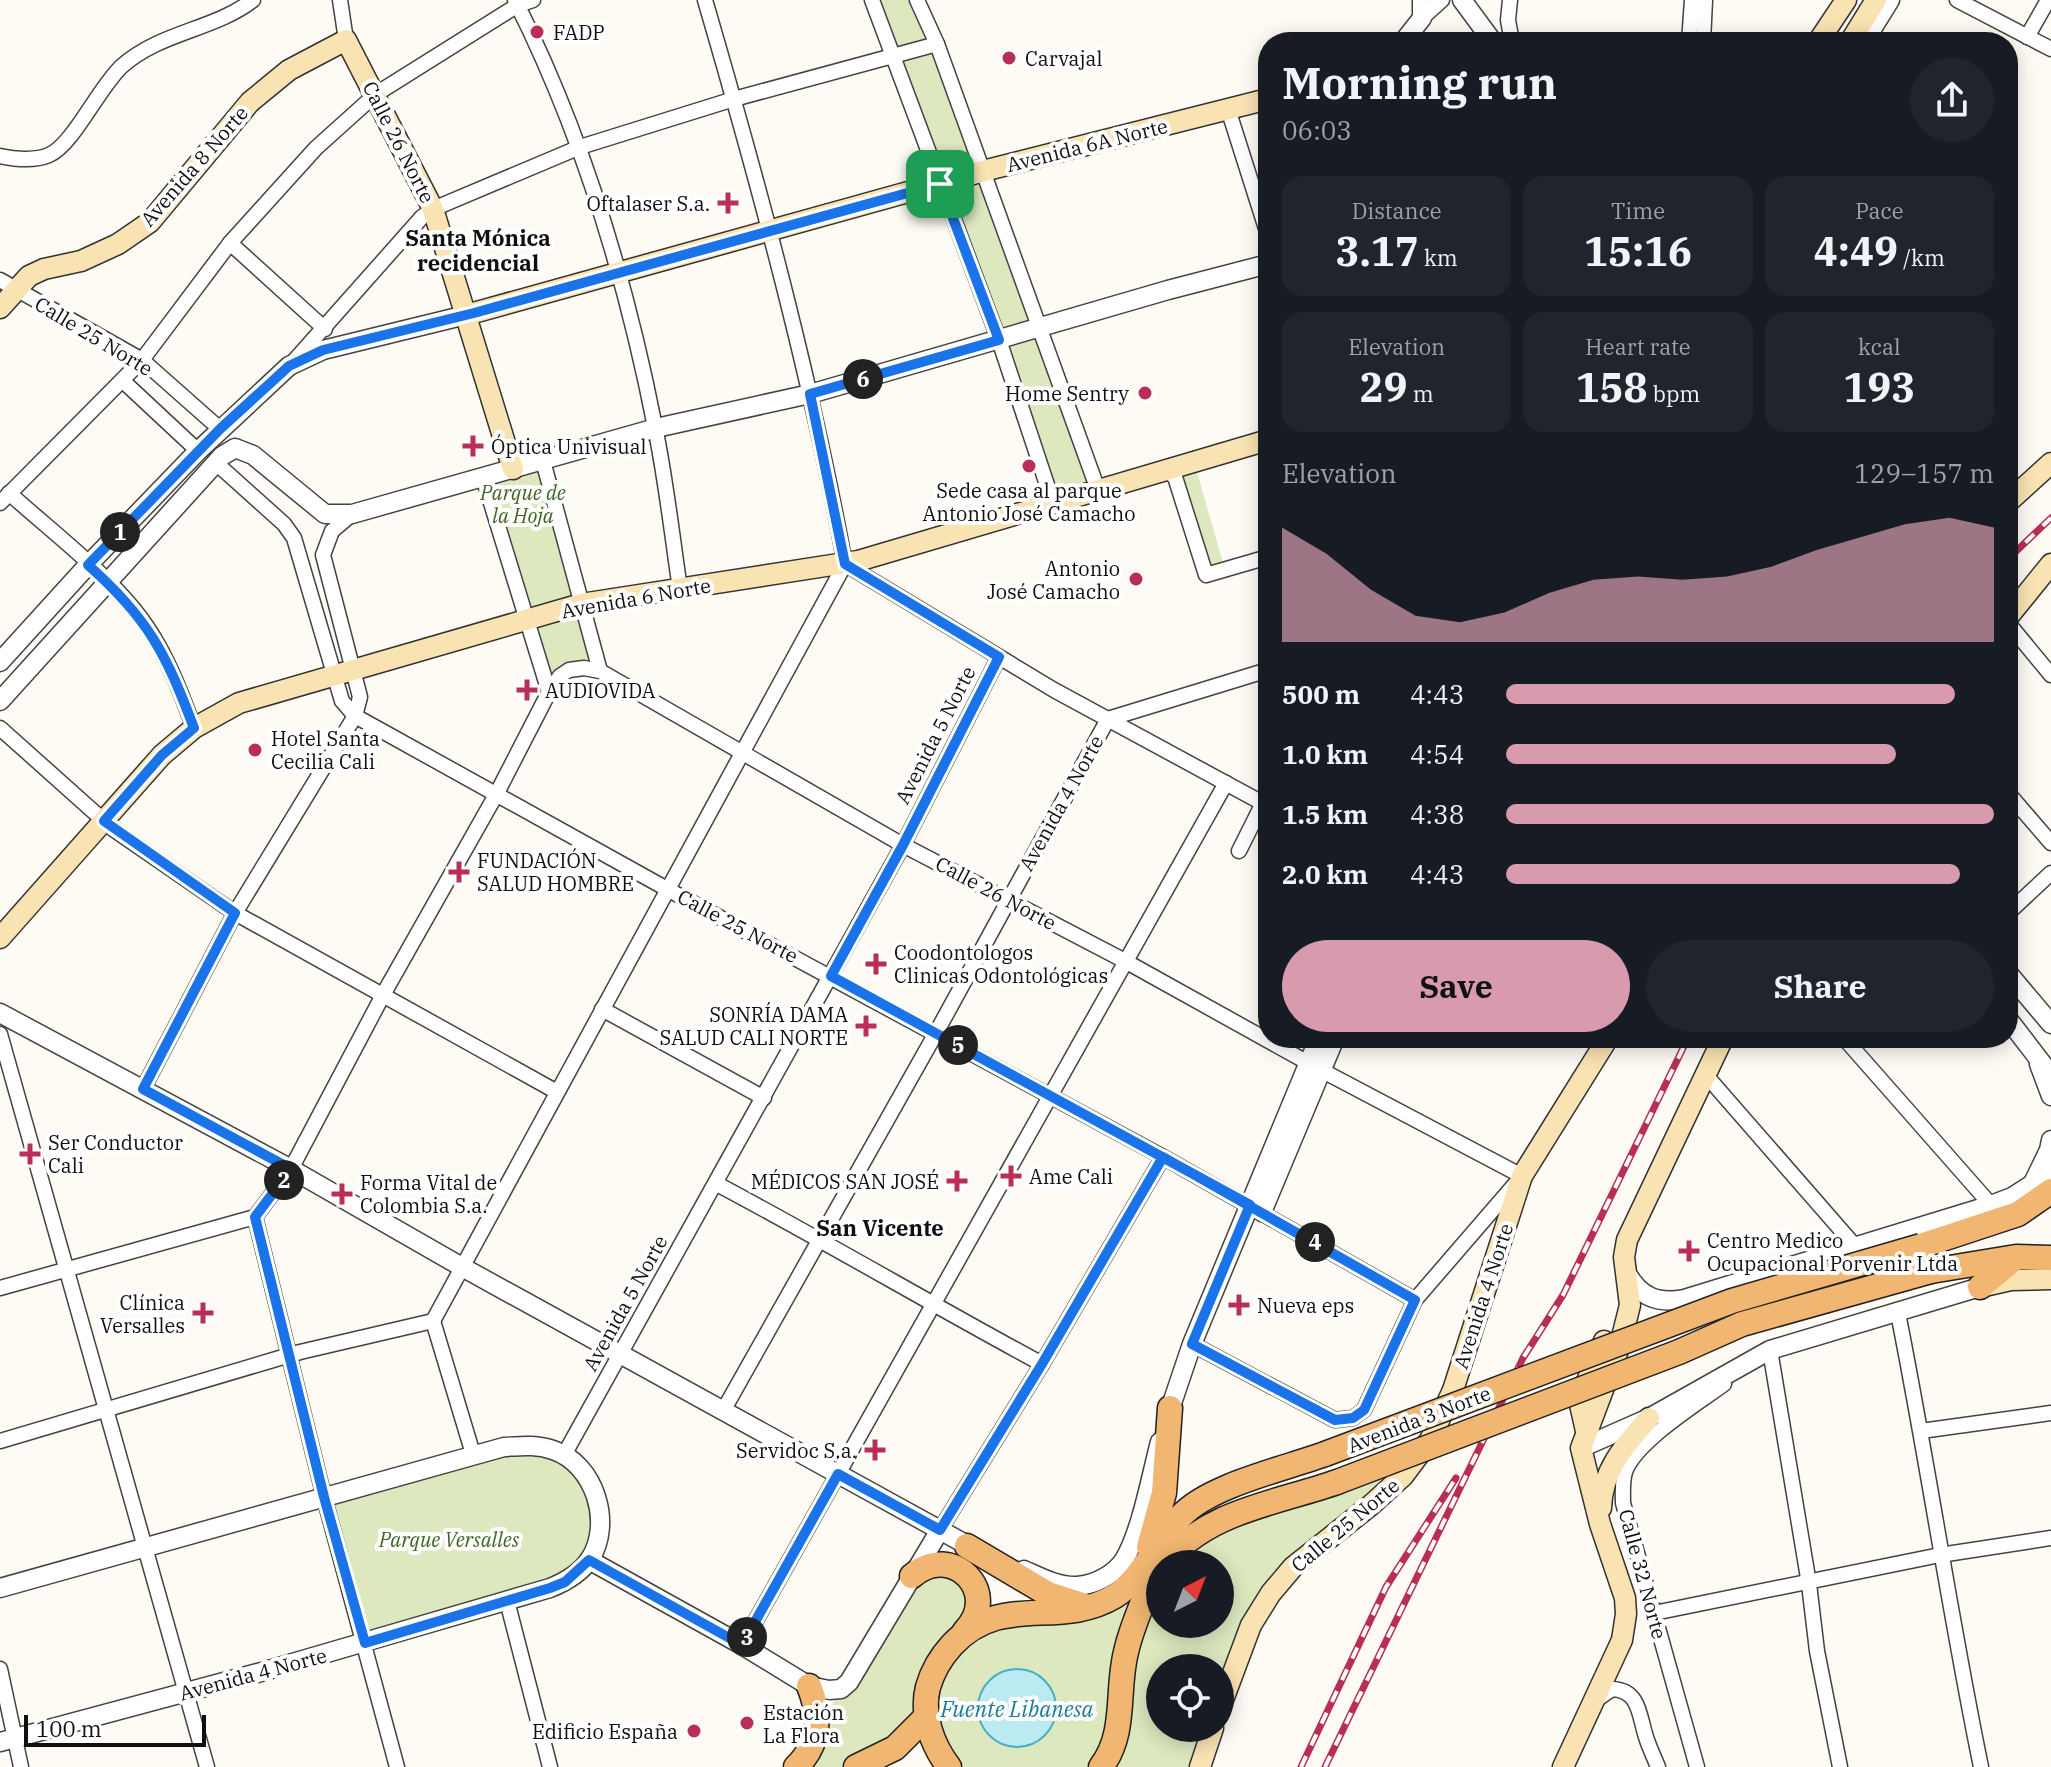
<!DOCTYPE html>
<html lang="en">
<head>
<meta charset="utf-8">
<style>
  :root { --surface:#171b24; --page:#20242c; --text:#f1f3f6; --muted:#9ea1a6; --accent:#d89bad }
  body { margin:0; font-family:"IBM Plex Serif",serif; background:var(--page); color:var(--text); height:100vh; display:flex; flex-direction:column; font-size:30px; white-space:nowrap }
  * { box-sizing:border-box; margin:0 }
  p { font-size:26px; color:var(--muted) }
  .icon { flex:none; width:44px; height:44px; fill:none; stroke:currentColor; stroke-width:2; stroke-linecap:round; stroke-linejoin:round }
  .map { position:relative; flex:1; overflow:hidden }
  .panel { position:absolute; left:1258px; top:32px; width:760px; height:1016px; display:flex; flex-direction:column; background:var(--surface); border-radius:32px; box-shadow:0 4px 20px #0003 }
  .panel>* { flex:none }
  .needle { width:52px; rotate:42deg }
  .fabs { position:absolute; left:1146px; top:1550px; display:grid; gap:16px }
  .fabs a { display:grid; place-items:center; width:88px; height:88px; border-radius:50%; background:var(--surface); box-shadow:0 4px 20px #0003; font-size:40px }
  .scale { position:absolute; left:24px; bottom:20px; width:182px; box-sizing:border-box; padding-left:8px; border:4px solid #101010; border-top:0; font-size:22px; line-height:28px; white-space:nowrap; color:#101010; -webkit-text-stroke:6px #fff; paint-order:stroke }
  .pin { position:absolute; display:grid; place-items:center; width:68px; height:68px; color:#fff; margin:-34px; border-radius:16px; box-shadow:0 4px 12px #0006 }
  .km { position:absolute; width:40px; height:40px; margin:-20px; border-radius:50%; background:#222; color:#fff; font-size:22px; line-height:40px; text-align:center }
  .round { display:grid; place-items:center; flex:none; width:84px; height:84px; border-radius:42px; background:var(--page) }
  .headline { display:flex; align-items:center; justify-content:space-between; height:136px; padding:0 24px }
  h1 { font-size:44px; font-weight:700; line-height:60px }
  .figures { display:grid; grid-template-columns:repeat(3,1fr); gap:12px; height:136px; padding:8px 24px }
  .figures div { display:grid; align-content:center; border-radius:20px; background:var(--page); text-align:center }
  .figures b { font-size:40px; font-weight:700 }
  .figures small { font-size:22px; font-weight:400 }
  .figures p { font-size:22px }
  .chart { height:224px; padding:16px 24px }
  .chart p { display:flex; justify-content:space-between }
  .chart svg { width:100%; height:144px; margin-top:8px; fill:var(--accent); opacity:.7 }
  .primary-button { display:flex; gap:16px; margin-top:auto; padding:16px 24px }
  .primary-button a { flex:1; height:92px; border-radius:48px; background:var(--accent); color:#111; font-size:32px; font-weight:700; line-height:92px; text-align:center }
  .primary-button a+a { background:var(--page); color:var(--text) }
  ul { padding:0 24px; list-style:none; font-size:26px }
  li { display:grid; grid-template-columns:128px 96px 1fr; align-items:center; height:60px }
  li i { height:20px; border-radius:10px; background:var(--accent) }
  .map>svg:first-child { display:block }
  .green { fill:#dde8bf }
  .water { fill:#bbeaf3; stroke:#46afc6; stroke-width:2 }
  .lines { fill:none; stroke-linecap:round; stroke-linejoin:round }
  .minor-casing { stroke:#434343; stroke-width:17 }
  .tertiary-casing { stroke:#434343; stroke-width:21 }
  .secondary-casing { stroke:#323232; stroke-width:23 }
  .primary-casing { stroke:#212121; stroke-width:27 }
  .minor { stroke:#fff; stroke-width:14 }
  .tertiary { stroke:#fff; stroke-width:18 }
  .secondary { stroke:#fae3b3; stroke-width:20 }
  .primary { stroke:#f0b672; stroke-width:24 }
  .rail-casing { stroke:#b92f54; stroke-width:7 }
  .rail { stroke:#fff; stroke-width:4; stroke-dasharray:12; stroke-linecap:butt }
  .primary-bridge-casing { stroke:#212121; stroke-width:27; stroke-linecap:butt }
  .primary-bridge { stroke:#f0b672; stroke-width:24 }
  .route-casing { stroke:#fff; stroke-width:16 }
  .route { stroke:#1a73e8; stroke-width:10 }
  .poi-dot { fill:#b92f54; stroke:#fff; stroke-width:3 }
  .labels { text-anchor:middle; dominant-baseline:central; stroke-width:8; stroke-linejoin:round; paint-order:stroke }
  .poi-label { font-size:20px; fill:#101010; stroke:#fff; text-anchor:start }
  .street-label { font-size:20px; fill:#101010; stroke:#fff }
  .park-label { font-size:20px; font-style:italic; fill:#3f6523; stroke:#fff }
  .neighbourhood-label { font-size:22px; font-weight:bold; fill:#101010; stroke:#fff }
  .water-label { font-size:22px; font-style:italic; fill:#1e7b95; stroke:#fff }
</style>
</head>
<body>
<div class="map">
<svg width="2051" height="1767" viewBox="0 0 2051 1767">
  <rect width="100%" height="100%" fill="#fefaf4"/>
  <!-- green -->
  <g class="green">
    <polygon points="872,0 917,0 1098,490 1053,503"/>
    <polygon points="543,461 600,671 584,668 549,692 483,477"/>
    <polygon points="1194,462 1225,570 1206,575 1175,477"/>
    <polygon points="529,1445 578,1466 600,1528 575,1574 365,1643 324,1497"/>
    <polygon points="1424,1450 1271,1593 1220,1708 1220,1668 1160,1668 1160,1728 1213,1728 1200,1767 949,1767 927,1718 856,1767 796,1767 841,1689 912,1576 947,1565 978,1609 1063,1612 1160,1568 1160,1624 1220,1624 1220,1564 1163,1564 1176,1549"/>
  </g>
  <!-- water -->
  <circle class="water" cx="1017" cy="1708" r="39"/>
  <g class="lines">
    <defs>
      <g id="minor">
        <polyline points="340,0 346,40"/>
        <path d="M515,0C583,135 626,279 655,427C666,480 672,535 680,589"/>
        <path d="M705,0C759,185 810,374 845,564L1054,690L1268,806"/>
        <polyline points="872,0 999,340 1053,503"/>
        <polyline points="917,0 937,44 1098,490"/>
        <polyline points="1510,0 1508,20 1512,42"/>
        <polyline points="1957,0 2051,49"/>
        <polyline points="1422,18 1442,0"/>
        <polyline points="2027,37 2048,0"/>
        <polyline points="1689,42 1692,0"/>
        <polyline points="1703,42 1705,0"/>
        <polyline points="1228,109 1268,235"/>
        <path d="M0,156C14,159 35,161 49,155C73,145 99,87 122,66C160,32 214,30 253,0"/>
        <polyline points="230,243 325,329"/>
        <polyline points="0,280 142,360 220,429"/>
        <polyline points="295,360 422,217 433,209 580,147 734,99 937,44"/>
        <polyline points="123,381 198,451"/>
        <polyline points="543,461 600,671"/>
        <polyline points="216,463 284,524 294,538 342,701 355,716 667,889 1163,1157 1415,1300"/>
        <polyline points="1165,470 1175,477 1206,575 1268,557"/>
        <polyline points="483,477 549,692"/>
        <path d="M9,493C51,531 117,581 147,627C168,658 181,693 194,728"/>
        <polyline points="0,503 142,360 230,243 316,148 376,94 518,5 533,0"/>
        <polyline points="2008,623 2051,675"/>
        <polyline points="0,728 113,829 235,913 557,1092"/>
        <polyline points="2008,793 2051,843"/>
        <polyline points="1239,851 1263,803"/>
        <polyline points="2008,913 2051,873"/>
        <polyline points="602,1009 764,1098"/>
        <polyline points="0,1034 207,1767"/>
        <polyline points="1844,1038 1991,1205"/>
        <polyline points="1704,1073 1855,1246"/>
        <polyline points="143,1089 235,913 355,716 360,697 323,555 332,531 352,514"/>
        <path d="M717,1184C826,1242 933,1305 1042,1364"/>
        <polyline points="255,1217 324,1497 397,1767"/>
        <polyline points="0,1288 255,1217 291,1169 384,993 497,793 549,692 560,676 569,670 584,668 600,671 903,845 1125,961 1321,1070 1522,1176 1415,1300 1364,1410 1353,1418 1335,1420 1192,1344"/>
        <path d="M1898,1313C1928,1464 1950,1616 1981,1767"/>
        <polyline points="433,1321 473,1454"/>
        <polyline points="1763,1355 1770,1350 1809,1584 1817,1651 1840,1767"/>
        <polyline points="723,1411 936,1033 1108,719 1268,670"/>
        <polyline points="1921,1431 2051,1413"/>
        <polyline points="0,1441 300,1352 433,1321 845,564"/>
        <polyline points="564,1455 903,845 999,657"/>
        <polyline points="940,1530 1042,1364 1163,1157"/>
        <polyline points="507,1601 550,1767"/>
        <polyline points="1654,1613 1940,1555 2051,1538"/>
        <polyline points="742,1645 1226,783"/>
        <polyline points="0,1669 21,1767"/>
        <path d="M1596,1700L1612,1689C1640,1690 1639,1716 1646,1737C1649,1747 1654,1757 1658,1767"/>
        <path d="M1697,1767L1623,1503C1623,1493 1622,1482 1625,1472C1635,1442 1698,1403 1724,1384"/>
      </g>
      <g id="tertiary">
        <polyline points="1462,0 1493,42"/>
        <polyline points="1403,42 1422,18 1422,0"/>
        <polyline points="1864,42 1890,0"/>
        <polyline points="0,662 88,565 198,451 289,366 323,350 466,315"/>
        <polyline points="0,701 222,456 235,448 253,455 325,514 352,514 656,428 810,394 1168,290 1268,264"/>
        <polyline points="2008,973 2051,1024"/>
        <polyline points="0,1013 291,1169 462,1267 978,1551"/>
        <polyline points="2008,1019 2051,1075"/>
        <polyline points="2039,1064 2051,1096"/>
        <polyline points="2034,1181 2049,1150 2051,1140"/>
        <polyline points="1262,1212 1335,1038"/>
        <path d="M1626,1272C1640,1297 1657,1304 1684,1299L1991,1205L2012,1197L2051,1172"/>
        <polyline points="1167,1418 1192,1344 1319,1038"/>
        <polyline points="1581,1448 1649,1418 1770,1350 1980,1287"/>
        <polyline points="589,1560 742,1645 809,1686 829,1690 841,1689 849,1682 940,1530"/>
        <path d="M1024,1570C1040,1577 1058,1587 1077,1586C1094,1585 1114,1575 1124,1560C1141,1532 1151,1476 1160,1442"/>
        <path d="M0,1588L504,1447C521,1446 536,1444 553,1450C595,1464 613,1523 590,1559C580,1574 565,1582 550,1588L265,1671L0,1742"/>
      </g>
      <g id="secondary">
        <polyline points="1818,42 1846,0"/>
        <polyline points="1850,42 1876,0"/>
        <polyline points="0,308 29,276 44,269 81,261 118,244 150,222 250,102 289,70 346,40 433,209 513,469"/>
        <polyline points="466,315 991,169 1268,99"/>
        <polyline points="2008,502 2051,463"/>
        <polyline points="2008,617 2051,564"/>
        <polyline points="0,938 162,755 194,728 239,703 581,604 858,561 1268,440"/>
        <polyline points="1980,1287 2011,1280 2051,1279"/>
        <polyline points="1586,1431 1579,1400 1604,1341"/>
        <path d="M1601,1508C1602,1470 1625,1445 1649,1418"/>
        <polyline points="1220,1708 1251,1625 1271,1593 1293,1567 1371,1505 1403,1476 1430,1440 1453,1390 1522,1176 1608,1038"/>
        <polyline points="1200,1767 1213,1728"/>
        <polyline points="1563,1767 1622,1640 1626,1614 1625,1598 1600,1524 1581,1448 1620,1345 1630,1305 1624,1257 1627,1240 1723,1038"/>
      </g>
      <g id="primary">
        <polyline points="1921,1246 2018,1214 2051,1191"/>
        <polyline points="1931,1271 2016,1257 2051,1258"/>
        <polyline points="1980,1287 2015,1258"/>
        <polyline points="967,1546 1048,1594 1082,1605"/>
        <polyline points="1149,1547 1164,1493 1170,1408"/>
        <path d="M1163,1564C1209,1510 1274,1504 1337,1482"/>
        <path d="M912,1576C952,1541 1002,1593 965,1631"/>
        <path d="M796,1767C820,1744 821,1715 809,1686"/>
        <polyline points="856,1767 895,1748 926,1717"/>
        <path d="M949,1767C932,1745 921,1714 928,1687C933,1670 940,1658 952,1645C1003,1591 1058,1630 1115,1596C1141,1580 1159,1539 1181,1516C1210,1485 1284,1469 1325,1454"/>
        <path d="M1101,1767C1127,1733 1116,1691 1126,1652C1132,1625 1144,1600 1154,1575L1160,1568"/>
      </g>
    </defs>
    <!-- minor casing -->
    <use href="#minor" class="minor-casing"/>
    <!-- tertiary casing -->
    <use href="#tertiary" class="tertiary-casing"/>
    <!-- secondary casing -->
    <use href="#secondary" class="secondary-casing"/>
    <!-- primary casing -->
    <use href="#primary" class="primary-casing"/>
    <!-- minor -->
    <use href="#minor" class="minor"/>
    <!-- tertiary -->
    <use href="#tertiary" class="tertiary"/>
    <!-- secondary -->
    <use href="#secondary" class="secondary"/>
    <!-- primary -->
    <use href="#primary" class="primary"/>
    <defs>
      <g id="rail">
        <polyline points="2008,559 2051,518"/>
        <polyline points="1301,1767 1386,1587 1456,1478"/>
        <polyline points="1325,1767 1523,1358 1563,1295 1688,1038"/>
      </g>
    </defs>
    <!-- rail casing -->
    <use href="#rail" class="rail-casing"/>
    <!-- rail -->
    <use href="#rail" class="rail"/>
    <defs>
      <g id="primary-bridge">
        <polyline points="1325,1454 1732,1301 1921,1246"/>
        <polyline points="1337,1482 1679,1352 1742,1324 1931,1271"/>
      </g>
    </defs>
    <!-- primary-bridge casing -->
    <use href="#primary-bridge" class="primary-bridge-casing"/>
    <!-- primary-bridge -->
    <use href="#primary-bridge" class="primary-bridge"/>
  </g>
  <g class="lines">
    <defs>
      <path id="route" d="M940,184L474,313L323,350L289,366L220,429L88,565C149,619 166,654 194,728L162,755L104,821L235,913L143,1089L291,1169L255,1217L324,1497L365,1643L550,1588L565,1582L589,1560L742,1645L838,1474L940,1530L1042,1364L1163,1157L1415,1300L1364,1410L1353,1418L1335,1420L1192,1344L1250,1205L831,976L903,845L999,657L845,564L810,394L999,340L940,184"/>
    </defs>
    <!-- route casing -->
    <use href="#route" class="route-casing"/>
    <!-- route -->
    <use href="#route" class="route"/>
  </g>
  <!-- markers -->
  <g class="poi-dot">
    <circle cx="537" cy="32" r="8"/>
    <circle cx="1009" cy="58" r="8"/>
    <path d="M724 191h8v8h8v8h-8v8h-8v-8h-8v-8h8z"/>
    <circle cx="1145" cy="393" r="8"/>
    <path d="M469 434h8v8h8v8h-8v8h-8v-8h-8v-8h8z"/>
    <circle cx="1029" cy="466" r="8"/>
    <circle cx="1136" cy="579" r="8"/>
    <path d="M523 678h8v8h8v8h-8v8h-8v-8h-8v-8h8z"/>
    <circle cx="255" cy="750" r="8"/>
    <path d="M455 860h8v8h8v8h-8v8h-8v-8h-8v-8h8z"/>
    <path d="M872 952h8v8h8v8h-8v8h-8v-8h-8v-8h8z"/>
    <path d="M862 1014h8v8h8v8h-8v8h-8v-8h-8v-8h8z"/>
    <path d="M26 1142h8v8h8v8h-8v8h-8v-8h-8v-8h8z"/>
    <path d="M1007 1164h8v8h8v8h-8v8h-8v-8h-8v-8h8z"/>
    <path d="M953 1169h8v8h8v8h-8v8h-8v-8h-8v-8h8z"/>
    <path d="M338 1182h8v8h8v8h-8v8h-8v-8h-8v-8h8z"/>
    <path d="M1685 1239h8v8h8v8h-8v8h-8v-8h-8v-8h8z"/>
    <path d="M1235 1293h8v8h8v8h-8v8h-8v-8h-8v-8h8z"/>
    <path d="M199 1301h8v8h8v8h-8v8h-8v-8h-8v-8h8z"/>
    <path d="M871 1438h8v8h8v8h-8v8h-8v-8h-8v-8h8z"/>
    <circle cx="747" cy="1723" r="8"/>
    <circle cx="694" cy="1731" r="8"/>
  </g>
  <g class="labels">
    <!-- poi labels -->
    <g class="poi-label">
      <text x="553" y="32">FADP</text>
      <text x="1025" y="58">Carvajal</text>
      <text x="710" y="203" text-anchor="end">Oftalaser S.a.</text>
      <text x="1129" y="393" text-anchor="end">Home Sentry</text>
      <text x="491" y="446">Óptica Univisual</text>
      <text x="1029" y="490" text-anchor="middle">Sede casa al parque<tspan x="1029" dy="23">Antonio José Camacho</tspan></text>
      <text x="1120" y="568" text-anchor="end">Antonio<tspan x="1120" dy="23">José Camacho</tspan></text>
      <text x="545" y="690">AUDIOVIDA</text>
      <text x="271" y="738">Hotel Santa<tspan x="271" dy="23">Cecilia Cali</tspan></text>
      <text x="477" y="860">FUNDACIÓN<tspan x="477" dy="23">SALUD HOMBRE</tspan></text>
      <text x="894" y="952">Coodontologos<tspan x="894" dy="23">Clinicas Odontológicas</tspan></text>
      <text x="848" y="1014" text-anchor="end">SONRÍA DAMA<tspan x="848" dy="23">SALUD CALI NORTE</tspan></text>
      <text x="48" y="1142">Ser Conductor<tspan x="48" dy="23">Cali</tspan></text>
      <text x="1029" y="1176">Ame Cali</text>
      <text x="939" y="1181" text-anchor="end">MÉDICOS SAN JOSÉ</text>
      <text x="360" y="1182">Forma Vital de<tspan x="360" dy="23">Colombia S.a.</tspan></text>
      <text x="1707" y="1240">Centro Medico<tspan x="1707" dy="23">Ocupacional Porvenir Ltda</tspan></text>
      <text x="185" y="1302" text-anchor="end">Clínica<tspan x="185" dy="23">Versalles</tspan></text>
      <text x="1257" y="1305">Nueva eps</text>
      <text x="857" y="1450" text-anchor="end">Servidoc S.a.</text>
      <text x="763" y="1712">Estación<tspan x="763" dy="23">La Flora</tspan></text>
      <text x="678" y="1731" text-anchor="end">Edificio España</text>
    </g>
    <!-- street labels -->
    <g class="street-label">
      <text transform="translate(399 142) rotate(63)">Calle 26 Norte</text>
      <text transform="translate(1087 145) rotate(-14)">Avenida 6A Norte</text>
      <text transform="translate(194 166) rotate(-49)">Avenida 8 Norte</text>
      <text transform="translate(94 336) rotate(31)">Calle 25 Norte</text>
      <text transform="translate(636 598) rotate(-10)">Avenida 6 Norte</text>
      <text transform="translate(935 735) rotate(-63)">Avenida 5 Norte</text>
      <text transform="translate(1061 803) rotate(-61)">Avenida 4 Norte</text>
      <text transform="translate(996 893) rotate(28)">Calle 26 Norte</text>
      <text transform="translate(738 926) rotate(28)">Calle 25 Norte</text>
      <text transform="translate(1483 1296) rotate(-72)">Avenida 4 Norte</text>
      <text transform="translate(625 1303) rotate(-61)">Avenida 5 Norte</text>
      <text transform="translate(1419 1419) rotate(-21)">Avenida 3 Norte</text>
      <text transform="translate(1345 1525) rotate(-40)">Calle 25 Norte</text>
      <text transform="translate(1643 1574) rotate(75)">Calle 32 Norte</text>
      <text transform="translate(253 1674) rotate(-15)">Avenida 4 Norte</text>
    </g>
    <!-- park labels -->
    <g class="park-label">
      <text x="523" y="492">Parque de<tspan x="523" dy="23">la Hoja</tspan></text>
      <text x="449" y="1539">Parque Versalles</text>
    </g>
    <!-- neighbourhood labels -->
    <g class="neighbourhood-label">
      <text x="478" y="237">Santa Mónica<tspan x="478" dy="25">recidencial</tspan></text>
      <text x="880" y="1227">San Vicente</text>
    </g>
    <!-- water labels -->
    <g class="water-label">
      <text x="1017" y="1708">Fuente Libanesa</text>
    </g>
  </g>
</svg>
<div class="fabs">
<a><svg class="needle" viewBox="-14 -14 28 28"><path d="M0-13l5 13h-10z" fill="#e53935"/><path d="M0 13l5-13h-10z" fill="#9ea1a6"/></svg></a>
<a><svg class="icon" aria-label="locate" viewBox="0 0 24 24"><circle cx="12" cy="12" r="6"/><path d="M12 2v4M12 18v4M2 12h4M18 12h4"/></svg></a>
</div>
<div class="scale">100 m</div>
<div class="pin" style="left:940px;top:184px;background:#1e9e55"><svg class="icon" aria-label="arrive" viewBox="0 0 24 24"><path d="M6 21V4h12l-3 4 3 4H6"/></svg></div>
<b class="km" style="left:120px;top:532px">1</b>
<b class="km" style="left:284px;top:1180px">2</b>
<b class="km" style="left:747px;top:1637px">3</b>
<b class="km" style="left:1315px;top:1242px">4</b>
<b class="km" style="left:958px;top:1045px">5</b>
<b class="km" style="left:863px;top:379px">6</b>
<section class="panel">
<div class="headline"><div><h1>Morning run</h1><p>06:03</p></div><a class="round"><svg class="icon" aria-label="share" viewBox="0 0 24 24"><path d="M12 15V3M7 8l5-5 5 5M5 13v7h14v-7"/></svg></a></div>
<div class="figures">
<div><p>Distance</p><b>3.17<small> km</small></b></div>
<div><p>Time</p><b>15:16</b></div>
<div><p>Pace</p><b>4:49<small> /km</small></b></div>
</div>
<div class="figures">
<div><p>Elevation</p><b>29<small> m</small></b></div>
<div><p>Heart rate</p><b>158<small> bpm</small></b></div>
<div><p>kcal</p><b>193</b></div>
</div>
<div class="chart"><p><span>Elevation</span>129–157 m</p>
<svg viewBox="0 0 160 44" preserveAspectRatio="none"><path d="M0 44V9L10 17L20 28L30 36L40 38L50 35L60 29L70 25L80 24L90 25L100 24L110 21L120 16L130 12L140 8L150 6L160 9V44z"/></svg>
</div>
<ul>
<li><b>500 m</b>4:43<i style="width:92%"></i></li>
<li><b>1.0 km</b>4:54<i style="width:80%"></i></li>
<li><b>1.5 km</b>4:38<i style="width:100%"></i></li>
<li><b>2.0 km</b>4:43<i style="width:93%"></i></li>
</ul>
<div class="primary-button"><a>Save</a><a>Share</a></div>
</section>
</div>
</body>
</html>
